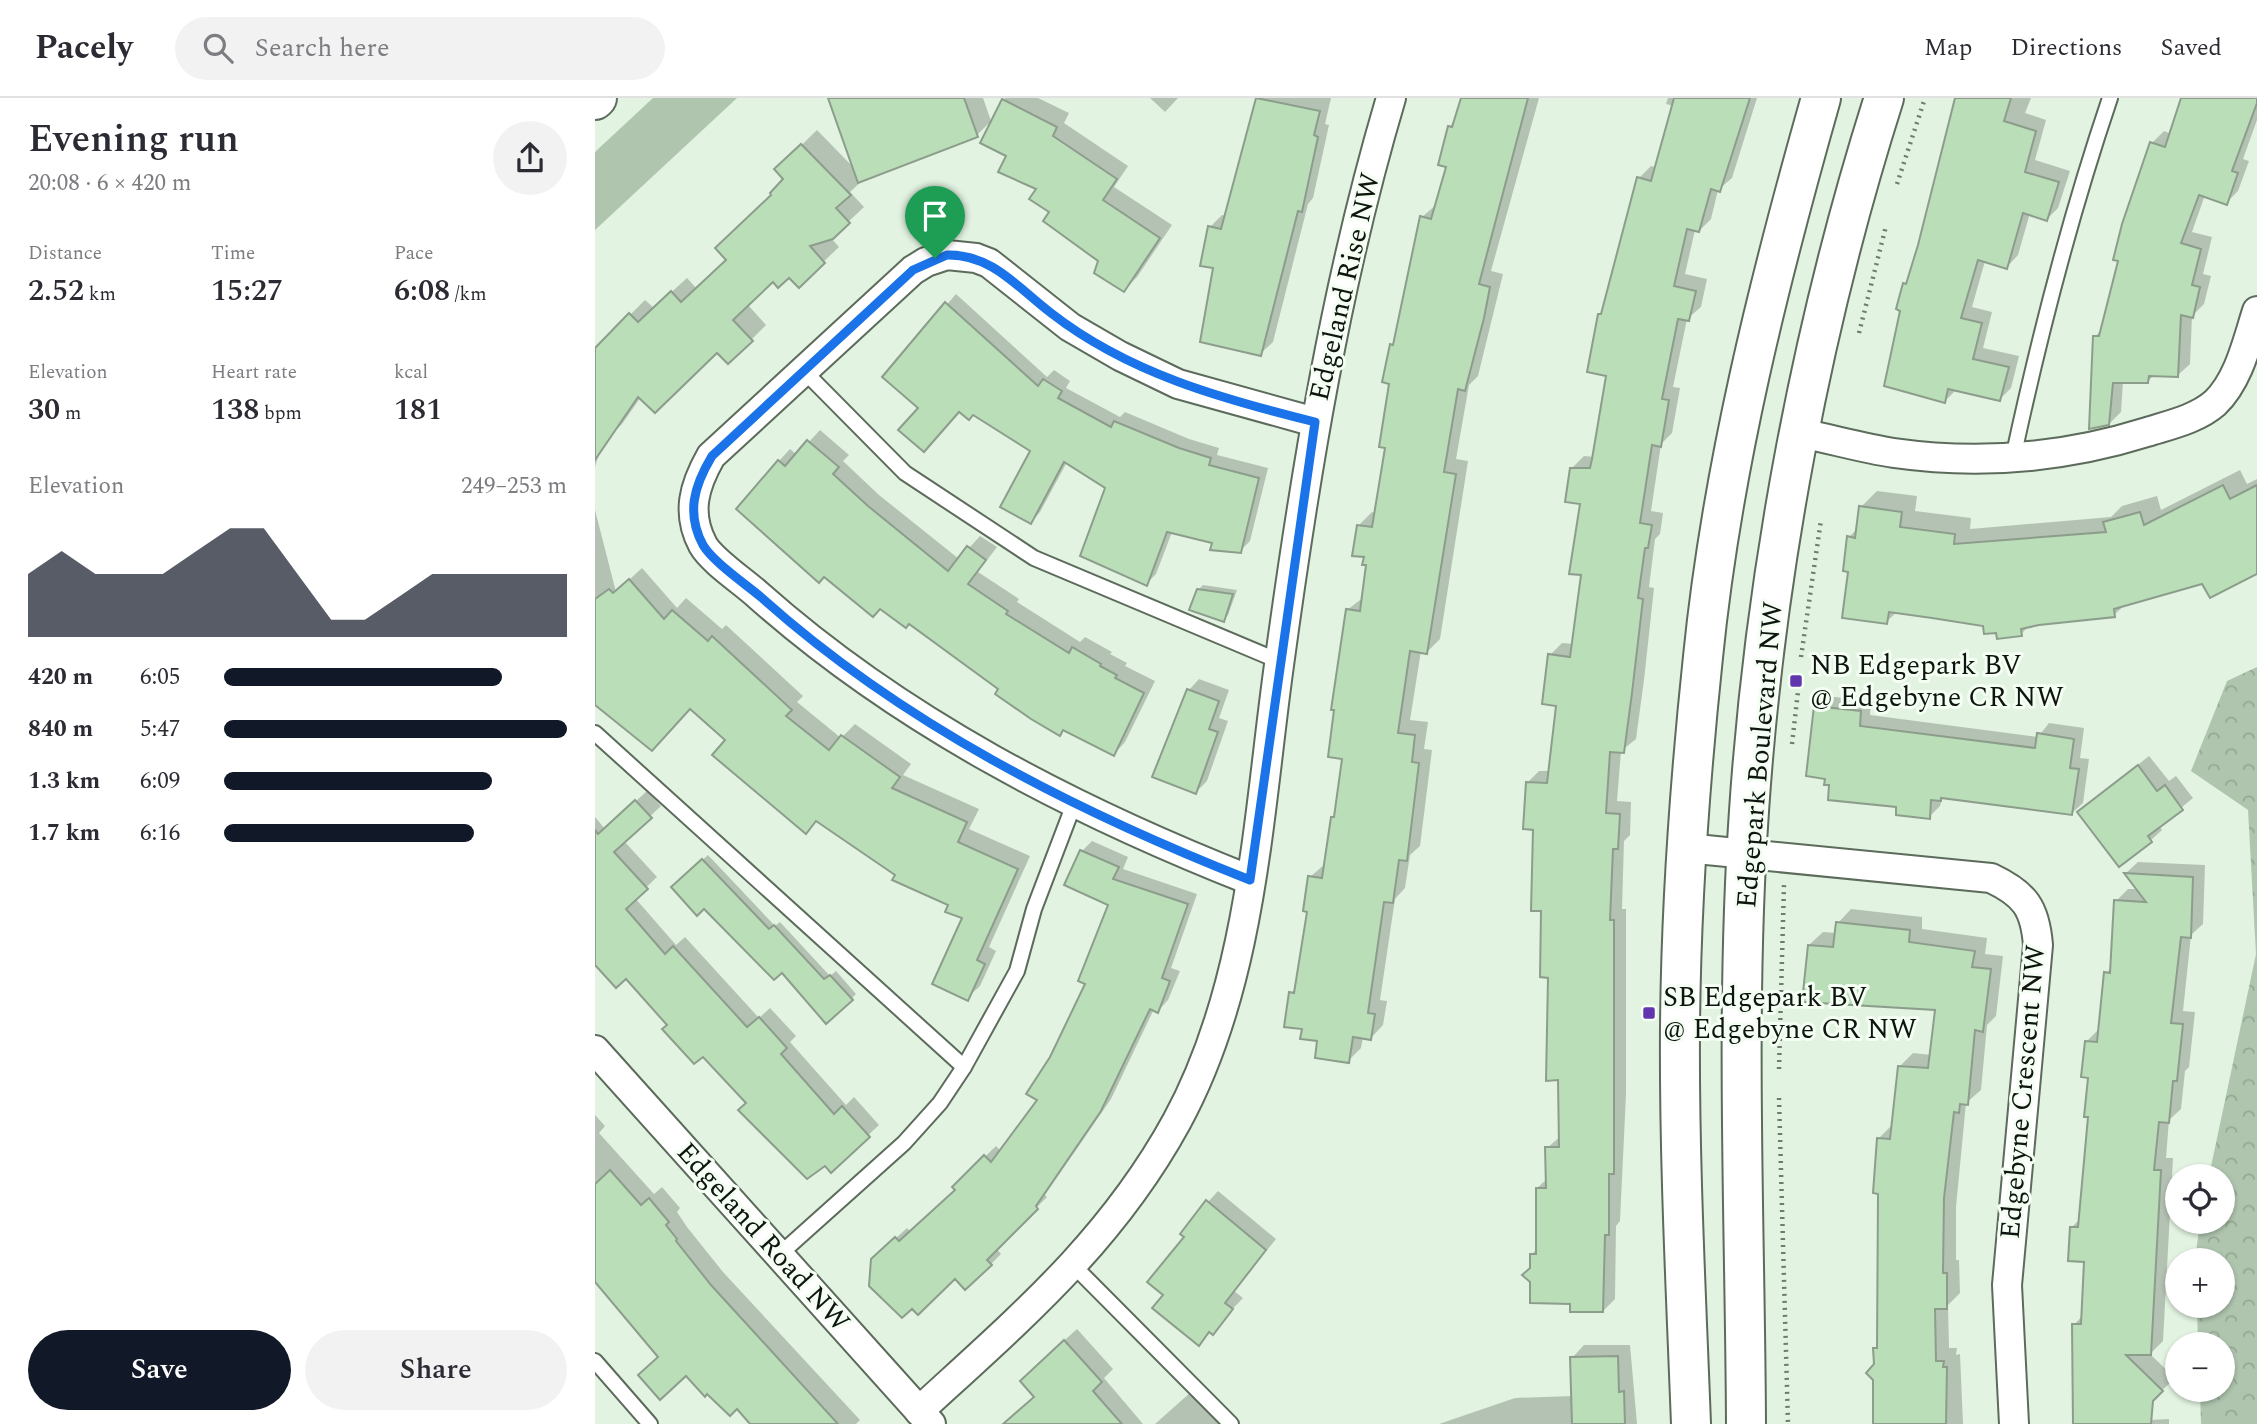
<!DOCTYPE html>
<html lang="en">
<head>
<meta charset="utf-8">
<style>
  :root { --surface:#fff; --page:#f2f2f3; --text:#2b2b33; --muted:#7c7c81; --line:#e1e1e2; --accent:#111827 }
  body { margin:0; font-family:Spectral,serif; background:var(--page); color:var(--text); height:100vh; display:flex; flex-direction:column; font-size:26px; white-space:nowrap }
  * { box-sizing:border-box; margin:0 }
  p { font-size:23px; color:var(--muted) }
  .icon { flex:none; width:38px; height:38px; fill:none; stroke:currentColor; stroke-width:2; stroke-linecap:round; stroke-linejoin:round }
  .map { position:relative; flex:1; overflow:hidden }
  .drawer { display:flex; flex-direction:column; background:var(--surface); width:595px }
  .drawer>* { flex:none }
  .tools { position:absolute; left:1570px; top:1066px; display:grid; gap:14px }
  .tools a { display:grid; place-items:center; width:70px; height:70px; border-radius:50%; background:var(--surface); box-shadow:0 2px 5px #0004; font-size:35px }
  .pin { position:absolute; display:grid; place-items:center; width:60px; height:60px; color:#fff; margin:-72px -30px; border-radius:50% 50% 50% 0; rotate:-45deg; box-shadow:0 0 7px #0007 }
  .pin .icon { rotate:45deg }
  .round { display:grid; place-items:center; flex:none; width:74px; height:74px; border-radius:37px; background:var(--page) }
  .headline { display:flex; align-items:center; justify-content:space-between; height:119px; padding:0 28px }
  h1 { font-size:38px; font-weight:600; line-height:52px }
  .stats { display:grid; grid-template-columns:repeat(3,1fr); gap:10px; height:119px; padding:7px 28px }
  .stats div { display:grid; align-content:center }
  .stats b { font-size:30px; font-weight:600 }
  .stats small { font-size:19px; font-weight:400 }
  .stats p { font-size:19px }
  .chart { height:196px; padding:14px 28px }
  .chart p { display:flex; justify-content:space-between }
  .chart svg { width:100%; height:126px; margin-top:7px; fill:var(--accent); opacity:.7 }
  .primary-button { display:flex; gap:14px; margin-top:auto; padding:14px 28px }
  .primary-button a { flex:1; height:80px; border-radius:42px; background:var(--accent); color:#fff; font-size:28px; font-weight:600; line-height:80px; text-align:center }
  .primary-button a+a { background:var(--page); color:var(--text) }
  ul { padding:0 28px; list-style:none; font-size:23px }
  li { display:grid; grid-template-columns:112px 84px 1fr; align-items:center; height:52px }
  li i { height:18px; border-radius:9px; background:var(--accent) }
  header { display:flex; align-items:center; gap:42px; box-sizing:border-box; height:98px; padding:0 35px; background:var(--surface); border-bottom:2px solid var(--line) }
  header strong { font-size:33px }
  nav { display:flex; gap:38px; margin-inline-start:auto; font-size:24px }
  .search { width:490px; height:63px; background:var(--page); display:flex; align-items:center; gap:18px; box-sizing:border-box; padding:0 24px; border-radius:38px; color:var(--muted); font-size:26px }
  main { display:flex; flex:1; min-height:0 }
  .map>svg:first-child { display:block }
  .grass { fill:#afc5ae }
  .park { fill:url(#park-crowns) }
  .shadow { fill:#0003 }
  .building { fill:#b9deb8; stroke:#8d9d8c; stroke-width:2 }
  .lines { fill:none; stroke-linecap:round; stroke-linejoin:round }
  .lane-casing { stroke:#5c6b5b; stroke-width:18 }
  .street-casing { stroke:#5c6b5b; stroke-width:32 }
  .secondary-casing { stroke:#5c6b5b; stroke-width:42 }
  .path { stroke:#707b70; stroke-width:4.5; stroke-dasharray:2 5; stroke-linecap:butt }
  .lane { stroke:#fff; stroke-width:14 }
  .street { stroke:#fff; stroke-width:28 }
  .secondary { stroke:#fff; stroke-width:38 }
  .route-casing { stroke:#fff; stroke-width:14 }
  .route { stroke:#1a73e8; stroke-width:9 }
  .poi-dot { fill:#6136ae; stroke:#f4fef3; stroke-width:2.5 }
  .labels { text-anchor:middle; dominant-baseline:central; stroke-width:6; stroke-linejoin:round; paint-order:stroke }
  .street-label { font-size:28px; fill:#0e140e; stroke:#f4fef3 }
  .poi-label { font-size:28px; fill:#0e140e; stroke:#f4fef3; text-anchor:start }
</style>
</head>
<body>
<header>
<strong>Pacely</strong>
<div class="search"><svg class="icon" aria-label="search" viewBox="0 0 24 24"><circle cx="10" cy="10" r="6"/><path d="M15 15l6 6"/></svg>Search here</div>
<nav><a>Map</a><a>Directions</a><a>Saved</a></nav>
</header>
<main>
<section class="drawer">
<div class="headline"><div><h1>Evening run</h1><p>20:08 · 6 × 420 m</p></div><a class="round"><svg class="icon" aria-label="share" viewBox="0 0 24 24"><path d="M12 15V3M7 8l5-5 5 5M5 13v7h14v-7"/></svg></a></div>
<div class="stats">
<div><p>Distance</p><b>2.52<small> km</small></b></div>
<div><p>Time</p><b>15:27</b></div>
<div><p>Pace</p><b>6:08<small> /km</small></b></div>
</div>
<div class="stats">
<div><p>Elevation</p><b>30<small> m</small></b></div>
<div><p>Heart rate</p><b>138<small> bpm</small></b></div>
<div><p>kcal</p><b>181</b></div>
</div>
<div class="chart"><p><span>Elevation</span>249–253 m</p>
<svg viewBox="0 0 160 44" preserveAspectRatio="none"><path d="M0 44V22L10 14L20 22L30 22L40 22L50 14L60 6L70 6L80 22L90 38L100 38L110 30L120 22L130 22L140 22L150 22L160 22V44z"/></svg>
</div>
<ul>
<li><b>420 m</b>6:05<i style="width:81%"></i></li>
<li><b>840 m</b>5:47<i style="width:100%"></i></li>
<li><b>1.3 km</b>6:09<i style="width:78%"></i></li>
<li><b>1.7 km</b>6:16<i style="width:73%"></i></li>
</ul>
<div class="primary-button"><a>Save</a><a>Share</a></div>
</section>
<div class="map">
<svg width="1662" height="1326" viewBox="0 0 1662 1326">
  <defs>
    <pattern id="park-crowns" width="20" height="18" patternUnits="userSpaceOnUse" patternTransform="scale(1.75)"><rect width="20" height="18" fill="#afc5ae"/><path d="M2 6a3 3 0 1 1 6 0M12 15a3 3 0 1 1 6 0" fill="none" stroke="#95a894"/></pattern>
  </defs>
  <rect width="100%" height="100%" fill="#e2f3e1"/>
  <!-- grass -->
  <polygon class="grass" points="58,0 142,0 0,132 0,54"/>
  <!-- park -->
  <polygon class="park" points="1662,569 1662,1326 1606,1326 1605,1292 1628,1292 1628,1246 1603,1246 1602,1208 1628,1208 1628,1162 1600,1162 1605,1124 1628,1124 1628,1078 1614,1078 1661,856 1653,712 1596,673 1632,583"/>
  <!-- shadow -->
  <g class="shadow">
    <polygon points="234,0 388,0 396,23 382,37 269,81 255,94 269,109 236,140 244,149 204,187 194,178 178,181 152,206 171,227 156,242 122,252 46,299 27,326 12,341 9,339 0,369 0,252 50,202 59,210 92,180 102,191 133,162 191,81 182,71 222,32 259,70"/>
    <polygon points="410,0 443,0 474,15 469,25 533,68 519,89 577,127 542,179 529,192 505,163 457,114 443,91 413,58"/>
    <polygon points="555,0 583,0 570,14"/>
    <polygon points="663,0 736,0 730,26 734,27 718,100 713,106 678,244 665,256 620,169 615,129 627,117 631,118"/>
    <polygon points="868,0 944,0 896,173 908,176 883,278 874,287 861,361 873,363 845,541 832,554 826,553 815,622 833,624 829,651 837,652 825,748 815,757 810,790 800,801 785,902 792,903 788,927 775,941 768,939 766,950 753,963 709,930 696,895 702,889 714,812 715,779 730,766 737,720 742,715 749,659 752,512 769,499 773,466 764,427 777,414 781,415 792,349 797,247 800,244 827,119 842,106 853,67 855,28 861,23"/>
    <polygon points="1073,0 1162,0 1137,80 1123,92 1116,121 1104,133 1100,132 1090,176 1112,181 1106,209 1092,221 1078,289 1085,290 1077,335 1066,346 1056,413 1068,415 1065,436 1060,441 1054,489 1059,490 1049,582 1041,641 1026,653 1022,703 1036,704 1035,737 1029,743 1027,811 1031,811 1031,996 1025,1123 1021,1128 1020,1201 1008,1213 977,1204 937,1169 937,1156 943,1150 942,1090 952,1081 952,1050 966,1038 964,980 940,730 932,685 944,673 955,673 963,606 955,557 967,545 978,546 987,476 987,405 977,370 989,358 999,359 1013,276 1005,216 1009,213 1044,80 1056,68 1062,70 1079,8 1071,6"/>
    <polygon points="1362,0 1436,0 1430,15 1451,22 1440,62 1475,73 1463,110 1452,121 1435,115 1423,157 1412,169 1390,163 1377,209 1397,214 1388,250 1424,258 1416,290 1405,301 1362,291 1350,303 1307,212 1309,186 1314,181 1324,148"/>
    <polygon points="1588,0 1662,0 1662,22 1648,61 1654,63 1643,93 1631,105 1610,97 1597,134 1617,139 1608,176 1616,178 1609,206 1597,218 1595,266 1583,277 1560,276 1552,284 1528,284 1526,314 1514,326 1500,239 1507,231 1557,45 1569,33 1576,36"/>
    <polygon points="361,196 452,279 459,272 475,283 471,290 525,319 530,314 594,341 624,350 622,357 673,370 655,443 645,453 577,434 561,476 551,486 512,389 472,364 445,414 436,424 437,353 379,315 325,309 289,279"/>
    <polygon points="225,332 254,357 248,363 284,397 364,461 385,438 402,449 383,474 424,501 422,504 485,544 490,539 517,554 515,556 532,565 530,568 560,583 530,644 519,656 470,631 465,636 361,561 184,363 195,351 202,357"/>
    <polygon points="1645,372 1652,386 1662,381 1662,473 1615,498 1608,483 1532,505 1519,517 1435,527 1426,536 1403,533 1390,527 1302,514 1291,524 1255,472 1254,439 1263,430 1266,409 1282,393 1322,398 1320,413 1376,420 1375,431 1516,419 1527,408 1562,398 1566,412"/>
    <polygon points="0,412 21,494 47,470 82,510 91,500 127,531 131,527 208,598 202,604 246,640 260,626 316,666 308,677 384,711 374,731 435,758 394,849 401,853 385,888 372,900 369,819 356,806 302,776 222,722 211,733 132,642 95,609 0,604"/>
    <polygon points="608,487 642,492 633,517 628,522 603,492"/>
    <polygon points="604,581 634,592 624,620 633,623 612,683 601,694 594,592"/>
    <polygon points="1231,598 1276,603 1275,617 1443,639 1454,625 1489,630 1485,660 1494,661 1488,705 1477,715 1348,698 1345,708 1334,719 1236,685 1220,609"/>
    <polygon points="1554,658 1574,683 1581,678 1598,700 1564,728 1567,732 1556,742 1525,767 1484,714"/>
    <polygon points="52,693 66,708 29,743 62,779 40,800 81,847 90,839 164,920 175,910 201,938 195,944 251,1007 259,999 284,1027 236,1072 153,1005 31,879 0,865 0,719 10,731"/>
    <polygon points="497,743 533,759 528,771 602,796 576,870 585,873 573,902 563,913 559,911 516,1001 450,1097 452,1099 401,1150 406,1156 396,1166 360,1179 289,1151 312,1130 316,1134 362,1091 359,1089 401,1048 406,1053 444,1002 456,960 493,885 515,806 487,753"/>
    <polygon points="113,757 180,828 185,824 235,878 241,873 261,896 256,901 187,872 109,809 78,789"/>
    <polygon points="1543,764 1610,767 1608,826 1596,837 1588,913 1600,914 1594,969 1590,973 1586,1011 1574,1022 1571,1060 1578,1060 1568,1243 1555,1256 1580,1280 1535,1323 1574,1321 1574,1326 1480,1326 1479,1227 1488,1217 1491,1162 1477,1129 1486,1120 1495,1018 1491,944 1504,931 1511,875 1517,869 1521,803 1533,791 1543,791 1531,775"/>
    <polygon points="1256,811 1327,819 1327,831 1392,840 1390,856 1408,858 1401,918 1392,927 1386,992 1371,1005 1361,1109 1361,1162 1364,1162 1365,1195 1353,1207 1354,1250 1362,1250 1361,1257 1365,1256 1368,1326 1280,1326 1280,1251 1283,1247 1284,1040 1297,1027 1304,969 1318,955 1336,957 1342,910 1214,847 1228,834 1241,835 1243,825"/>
    <polygon points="0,1017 10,1028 4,1035 59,1096 67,1089 85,1110 82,1114 92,1129 128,1174 265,1322 261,1326 157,1326 142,1309 65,1259 0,1182"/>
    <polygon points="623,1093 681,1141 639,1193 648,1200 604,1246 571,1196 591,1138 613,1104"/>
    <polygon points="482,1231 518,1271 509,1280 548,1326 428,1326 441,1298 439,1270"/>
    <polygon points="989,1247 1035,1247 1042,1326 844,1326 920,1300 978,1298 977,1260"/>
    <polygon points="596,1294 626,1326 560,1326"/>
  </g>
  <!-- building -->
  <g class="building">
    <polygon points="233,0 369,0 383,39 263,85"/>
    <polygon points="661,0 725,13 719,37 723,39 707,114 703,113 666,258 605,244 618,170 605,168 613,128 626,131"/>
    <polygon points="866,0 933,0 884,186 895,189 889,220 870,293 863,291 849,374 861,376 832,556 815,553 803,635 820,637 817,664 824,665 812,763 804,762 798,805 789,804 773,915 780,916 776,942 758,939 754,965 720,960 722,943 705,941 707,931 689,929 694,894 699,895 712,814 708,813 713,778 727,780 736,719 739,719 747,661 733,659 739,612 736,612 751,511 765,513 771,467 767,467 769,459 757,458 762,427 777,429 790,350 784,349 794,286 787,284 795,246 798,247 825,118 836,121 851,69 843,67 853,28 857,29"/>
    <polygon points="1079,0 1155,0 1125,94 1116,91 1104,134 1092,131 1079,188 1101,193 1094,223 1083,221 1067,301 1074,302 1066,349 1057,347 1045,425 1057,427 1053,450 1050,450 1043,500 1048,501 1037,595 1029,655 1015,654 1011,715 1025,716 1023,751 1018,751 1015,822 1019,822 1019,1076 1014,1076 1014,1137 1010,1137 1008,1214 975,1214 975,1206 935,1205 935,1184 927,1177 935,1170 935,1156 941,1156 941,1090 951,1090 950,1049 964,1049 963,982 951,983 953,880 945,879 946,813 936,813 938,732 928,731 931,684 952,685 961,608 947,606 953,556 975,559 986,477 974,476 985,406 970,404 975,370 995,370 997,361 1011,278 992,274 1003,216 1006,216 1042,79 1056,83"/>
    <polygon points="1360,0 1416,0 1409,23 1441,33 1430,74 1464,84 1452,123 1428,115 1412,171 1383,162 1366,220 1387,225 1378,261 1414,269 1405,303 1353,291 1350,305 1289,288 1305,213 1301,211 1308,185 1311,186 1323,147"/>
    <polygon points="1586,0 1662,0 1662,5 1637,73 1643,75 1632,107 1604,97 1586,145 1606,151 1597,187 1605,189 1598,220 1586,217 1583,279 1554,278 1553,285 1518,285 1514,327 1494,331 1498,238 1504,238 1523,163 1518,162 1527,126 1555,44 1570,49"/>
    <polygon points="407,1 462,29 458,38 522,81 508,102 565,140 529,194 499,175 503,163 448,123 454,114 434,101 441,91 403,74 411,58 385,45"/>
    <polygon points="206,46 256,97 241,110 255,125 238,141 215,148 230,165 204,190 194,180 183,190 178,184 138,222 158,243 133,266 122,255 60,315 43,299 0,362 0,250 34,215 43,224 76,193 86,204 131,162 120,150 176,97 175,95 188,81 179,71"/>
    <polygon points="350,204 443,288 448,281 467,293 463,300 516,329 519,323 584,350 616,360 614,367 664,380 646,455 615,452 617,445 572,434 552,488 485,458 510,390 469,364 436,426 405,409 435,353 378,317 374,322 364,314 329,354 303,332 323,310 287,279"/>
    <polygon points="212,342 244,369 238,376 273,408 353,473 372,448 391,462 373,486 413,513 411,516 474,555 477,549 506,566 505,568 522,577 520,580 549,595 519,658 468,632 465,638 436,621 400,596 403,591 314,526 311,530 285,511 278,519 229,479 224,485 141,411 183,362 190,368"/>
    <polygon points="1628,387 1635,401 1662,387 1662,476 1615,500 1607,486 1519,511 1520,519 1444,527 1426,531 1427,538 1402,541 1401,535 1389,536 1388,528 1337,520 1294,514 1292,526 1247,520 1253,474 1248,473 1252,438 1260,440 1264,408 1307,414 1305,429 1360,436 1359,446 1511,434 1508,424 1545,414 1549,427"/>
    <polygon points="34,481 69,521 77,512 113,543 117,538 197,612 191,618 234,652 246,637 305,679 297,690 372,724 363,744 423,771 382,862 390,866 373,903 337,886 367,820 350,814 353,807 297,782 300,777 221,723 211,736 117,657 130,642 95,611 57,653 0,607 0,501 14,491 18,495"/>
    <polygon points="602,491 638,496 629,524 594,512"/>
    <polygon points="592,591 624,603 614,631 623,634 601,696 557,679"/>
    <polygon points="1219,608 1266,613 1265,628 1440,650 1442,635 1479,641 1475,670 1484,671 1477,717 1346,700 1346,703 1336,702 1335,721 1301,717 1301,709 1233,702 1234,687 1229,687 1230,681 1211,678"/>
    <polygon points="1543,667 1562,693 1570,687 1588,712 1553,738 1557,744 1524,769 1482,714"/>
    <polygon points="40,702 57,720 19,754 53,791 31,811 70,856 78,848 152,929 164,919 192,950 186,956 239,1016 247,1008 275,1039 236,1075 230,1068 212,1081 143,1012 151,1005 108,959 99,966 67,931 72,927 31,881 21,890 0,867 0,732 3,736"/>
    <polygon points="485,752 524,769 518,781 593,806 567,880 575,883 563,915 555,911 506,1013 441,1108 443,1111 392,1162 397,1167 370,1192 360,1181 323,1217 317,1211 307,1220 274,1188 276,1161 300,1139 304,1143 360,1092 357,1089 389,1057 396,1064 442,1002 431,996 455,959 490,886 483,883 513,807 469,787"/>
    <polygon points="107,761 174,831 179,827 229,881 235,877 258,902 231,926 187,875 179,882 109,811 102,818 76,789"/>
    <polygon points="1529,775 1598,779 1596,840 1586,839 1576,925 1588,926 1582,983 1578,983 1574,1025 1564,1024 1559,1072 1566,1072 1556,1257 1531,1257 1568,1293 1558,1303 1556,1326 1478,1326 1477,1226 1486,1226 1489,1164 1473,1163 1475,1129 1483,1129 1493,1019 1489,1019 1493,980 1486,979 1490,943 1502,944 1509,874 1515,875 1519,802 1551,804"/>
    <polygon points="1241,824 1315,832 1314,844 1380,853 1377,869 1396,871 1388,934 1380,932 1373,1007 1365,1006 1364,1015 1359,1014 1349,1100 1348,1175 1352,1175 1352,1211 1340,1211 1341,1263 1349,1263 1348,1269 1352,1269 1351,1326 1278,1326 1278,1282 1271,1275 1279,1266 1278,1250 1282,1250 1283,1096 1278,1095 1282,1040 1295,1041 1303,968 1333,970 1340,912 1207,904 1213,847 1238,849"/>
    <polygon points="15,1072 46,1107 54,1100 74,1124 71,1127 82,1141 81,1143 116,1187 243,1326 155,1326 142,1311 135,1318 112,1296 110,1299 91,1278 65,1302 43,1277 63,1259 0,1184 0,1086"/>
    <polygon points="611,1102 671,1152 630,1205 638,1211 618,1237 614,1234 604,1248 557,1210 568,1197 552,1184 589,1139 585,1136"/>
    <polygon points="469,1242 507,1284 498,1293 527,1326 408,1326 439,1299 425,1283"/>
    <polygon points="1023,1258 1024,1294 1029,1293 1030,1326 977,1326 975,1259"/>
  </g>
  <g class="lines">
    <defs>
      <g id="lane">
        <polyline points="210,274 310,375 439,460 684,563"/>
        <path d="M1418,360C1444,239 1475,118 1515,0"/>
        <polyline points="0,635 369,969"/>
        <polyline points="184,1157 309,1045 345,1005 369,969 422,873 439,811 479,706"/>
        <polyline points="479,1168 636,1326"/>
        <polyline points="0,1263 55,1326"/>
      </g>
      <g id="street">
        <path d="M1205,335C1236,341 1267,350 1299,355C1384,367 1469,360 1552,334C1574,327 1602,321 1620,305C1644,282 1652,244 1662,213"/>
        <path d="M1091,750L1396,780C1430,796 1440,810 1443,847L1412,1187L1419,1326"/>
        <path d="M655,782C478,712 306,624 163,497C149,484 117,463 108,447C91,415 99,388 116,358L318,172L331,164L352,157L381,160L394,165L475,229L525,258L583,286L720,324"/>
        <polyline points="0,952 336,1326"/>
        <path d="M324,1313C424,1221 516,1144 582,1023C657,885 663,718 684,567C710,376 741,185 796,0"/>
      </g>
      <g id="secondary">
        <polyline points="0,2 2,0"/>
        <path d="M1096,1326C1091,1194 1084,1061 1085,929C1086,806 1095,682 1108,559C1127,370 1174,183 1226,0"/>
        <path d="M1151,1326C1150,1122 1140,917 1154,713C1170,476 1217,226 1289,0"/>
      </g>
    </defs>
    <!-- lane casing -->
    <use href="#lane" class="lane-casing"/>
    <!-- street casing -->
    <use href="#street" class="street-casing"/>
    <!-- secondary casing -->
    <use href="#secondary" class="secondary-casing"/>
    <!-- path -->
    <g class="path">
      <polyline points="1302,86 1330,0"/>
      <polyline points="1264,235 1291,128"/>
      <polyline points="1206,559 1226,422"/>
      <polyline points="1197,646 1204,585"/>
      <polyline points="1184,971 1189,787"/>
      <polyline points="1184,1000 1193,1326"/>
    </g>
    <!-- lane -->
    <use href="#lane" class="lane"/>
    <!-- street -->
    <use href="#street" class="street"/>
    <!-- secondary -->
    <use href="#secondary" class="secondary"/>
  </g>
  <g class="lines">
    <defs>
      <path id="route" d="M352,157C397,156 423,190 456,215C533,275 627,301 720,324L655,782C480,713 308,626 167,500C152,487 118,464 108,447C91,415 99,388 117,358L318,172Z"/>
    </defs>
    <!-- route casing -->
    <use href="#route" class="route-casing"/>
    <!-- route -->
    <use href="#route" class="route"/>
  </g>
  <!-- markers -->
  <g class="poi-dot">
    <rect x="1194" y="576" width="14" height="14" rx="3.5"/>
    <rect x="1047" y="908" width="14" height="14" rx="3.5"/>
  </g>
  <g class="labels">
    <!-- street labels -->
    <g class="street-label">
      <text transform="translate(750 189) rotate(-77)">Edgeland Rise NW</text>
      <text transform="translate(1165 657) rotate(-85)">Edgepark Boulevard NW</text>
      <text transform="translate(1428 994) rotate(-85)">Edgebyne Crescent NW</text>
      <text transform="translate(168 1139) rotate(48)">Edgeland Road NW</text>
    </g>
    <!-- poi labels -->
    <g class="poi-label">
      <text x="1215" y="567">NB Edgepark BV<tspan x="1215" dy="32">@ Edgebyne CR NW</tspan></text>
      <text x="1068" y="899">SB Edgepark BV<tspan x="1068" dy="32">@ Edgebyne CR NW</tspan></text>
    </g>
  </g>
</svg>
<div class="tools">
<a><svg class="icon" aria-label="locate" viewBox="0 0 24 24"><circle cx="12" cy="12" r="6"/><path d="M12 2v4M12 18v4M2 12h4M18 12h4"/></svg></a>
<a>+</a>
<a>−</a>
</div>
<div class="pin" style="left:340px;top:160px;background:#1e9e55"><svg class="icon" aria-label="arrive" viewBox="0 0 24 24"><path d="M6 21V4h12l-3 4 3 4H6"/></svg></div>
</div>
</main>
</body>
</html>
